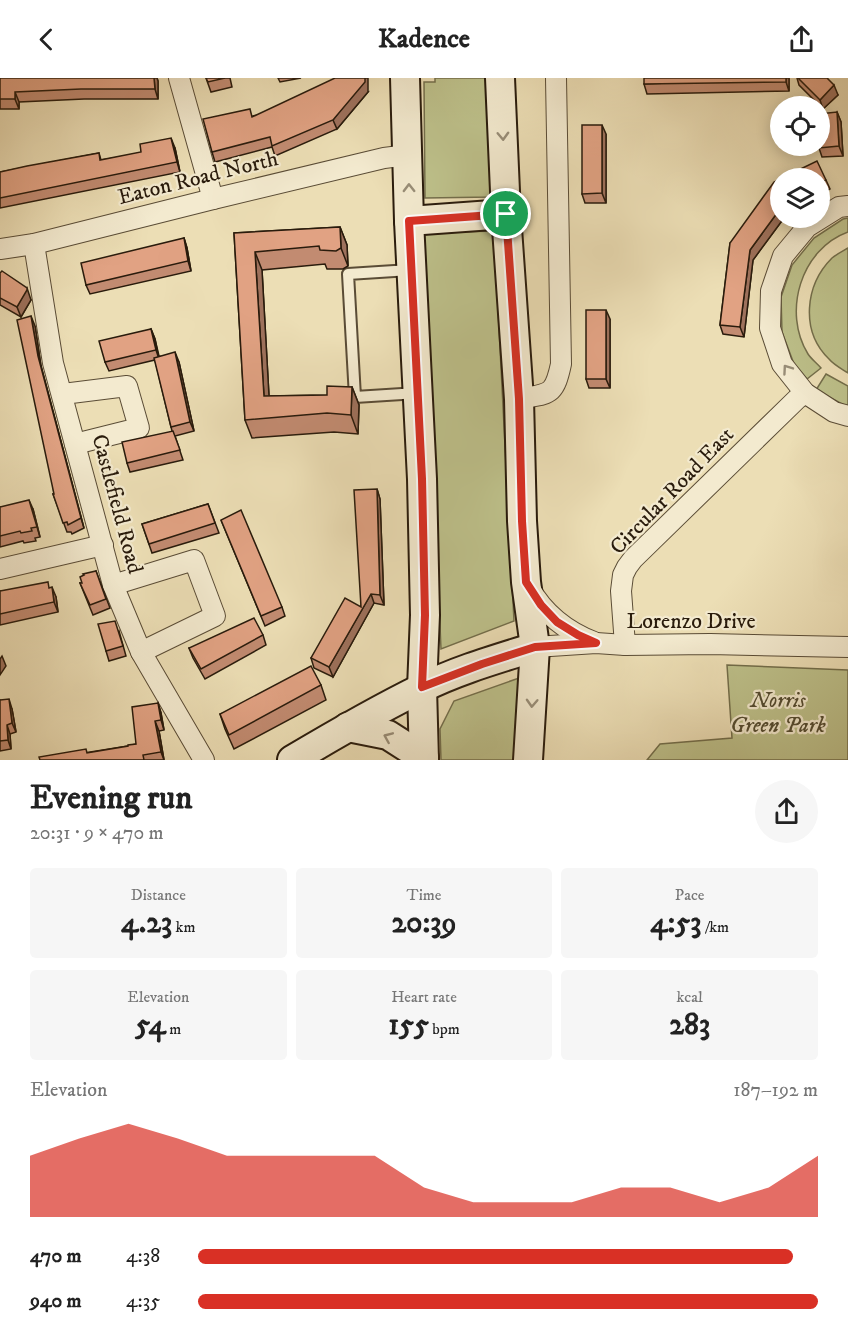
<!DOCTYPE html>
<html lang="en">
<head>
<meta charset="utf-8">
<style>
  :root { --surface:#fff; --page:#f6f6f6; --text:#222; --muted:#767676; --accent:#d93025 }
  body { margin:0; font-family:"IM FELL DW Pica",serif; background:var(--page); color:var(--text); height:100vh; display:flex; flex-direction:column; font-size:22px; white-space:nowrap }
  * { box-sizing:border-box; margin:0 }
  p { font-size:20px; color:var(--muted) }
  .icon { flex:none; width:33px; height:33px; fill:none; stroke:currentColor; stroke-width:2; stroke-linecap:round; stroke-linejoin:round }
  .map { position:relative; height:682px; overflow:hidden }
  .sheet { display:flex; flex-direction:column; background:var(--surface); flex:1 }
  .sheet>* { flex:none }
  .controls { position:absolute; left:770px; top:18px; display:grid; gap:12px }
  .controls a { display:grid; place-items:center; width:60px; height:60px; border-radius:50%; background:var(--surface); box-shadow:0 3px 15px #0003; font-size:30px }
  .pin { position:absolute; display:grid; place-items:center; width:51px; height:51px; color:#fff; margin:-26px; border:3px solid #fff; border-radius:50%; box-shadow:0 2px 6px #0007 }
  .round { display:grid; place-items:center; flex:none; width:63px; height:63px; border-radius:32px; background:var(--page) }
  .headline { display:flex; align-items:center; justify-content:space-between; height:102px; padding:0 30px }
  h1 { font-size:33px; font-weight:700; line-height:45px }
  .figures { display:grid; grid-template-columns:repeat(3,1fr); gap:9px; height:102px; padding:6px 30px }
  .figures div { display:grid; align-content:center; border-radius:6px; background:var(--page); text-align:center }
  .figures b { font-size:30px; font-weight:700 }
  .figures small { font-size:16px; font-weight:400 }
  .figures p { font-size:16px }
  .chart { height:168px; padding:12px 30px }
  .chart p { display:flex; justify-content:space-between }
  .chart svg { width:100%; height:108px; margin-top:6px; fill:var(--accent); opacity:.7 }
  ul { padding:0 30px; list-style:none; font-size:20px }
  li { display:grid; grid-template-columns:96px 72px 1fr; align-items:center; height:45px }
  li i { height:15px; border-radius:8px; background:var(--accent) }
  header { display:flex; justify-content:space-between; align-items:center; height:78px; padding:0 30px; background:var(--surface); font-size:27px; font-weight:700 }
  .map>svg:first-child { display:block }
  .green { fill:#bdc08a; stroke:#736e4b; stroke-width:1.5 }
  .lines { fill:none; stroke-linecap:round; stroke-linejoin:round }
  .lane-casing { stroke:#5a4c36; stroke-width:14 }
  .street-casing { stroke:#5a4c36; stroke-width:22 }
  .secondary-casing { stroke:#291b0c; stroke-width:32 }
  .lane { stroke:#f3eacf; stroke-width:10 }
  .street { stroke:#f3eacf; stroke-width:20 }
  .secondary { stroke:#f3eacf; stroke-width:28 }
  .wall { fill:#c28b71; stroke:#291b0c; stroke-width:1.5 }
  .shaded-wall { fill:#9e715c; stroke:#291b0c; stroke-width:1.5 }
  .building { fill:#e1a283; stroke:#291b0c; stroke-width:1.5 }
  .oneway { stroke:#988d77 }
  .route-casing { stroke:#fff; stroke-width:12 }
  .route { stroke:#d93025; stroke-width:8 }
  .labels { text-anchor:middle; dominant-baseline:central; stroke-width:4.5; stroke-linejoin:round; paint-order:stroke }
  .street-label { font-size:22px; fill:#291b0c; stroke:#f3eacf }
  .park-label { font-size:22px; font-style:italic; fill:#554d32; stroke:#f3eacf }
</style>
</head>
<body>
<header><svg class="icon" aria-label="back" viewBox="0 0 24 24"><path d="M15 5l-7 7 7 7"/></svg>Kadence<svg class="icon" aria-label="share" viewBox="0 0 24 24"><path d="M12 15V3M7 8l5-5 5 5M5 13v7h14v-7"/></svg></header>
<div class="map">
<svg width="848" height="682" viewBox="0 0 848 682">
  <rect width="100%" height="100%" fill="#ecdeb5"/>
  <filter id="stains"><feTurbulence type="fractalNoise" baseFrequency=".00333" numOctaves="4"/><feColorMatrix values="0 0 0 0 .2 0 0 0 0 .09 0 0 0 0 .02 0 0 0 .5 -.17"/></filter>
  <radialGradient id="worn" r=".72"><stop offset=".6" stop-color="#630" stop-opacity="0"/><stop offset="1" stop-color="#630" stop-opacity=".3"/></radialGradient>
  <!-- green -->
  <g class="green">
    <polygon points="435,0 490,0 491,119 425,120 424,4 435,4"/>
    <path d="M848,140V154C801,171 782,234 808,276C811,281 817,285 821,290L807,301L794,286L782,254L781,219L792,187L814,160L843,141Z"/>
    <polygon points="494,153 514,543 441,571 423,155"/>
    <path d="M848,170V295C842,291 834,287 829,281C800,253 805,207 832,180C837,176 843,173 848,170Z"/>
    <polygon points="826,296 848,308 848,329 816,312"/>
    <polygon points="727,587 848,592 848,682 647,682 660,666 732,660"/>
    <polygon points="519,600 515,682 441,682 440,651 454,623"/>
  </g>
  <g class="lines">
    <defs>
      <polyline id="lane" points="410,192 348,196 355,319 418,315"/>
      <g id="street">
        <polyline points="179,0 213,121"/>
        <polyline points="848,128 839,129 807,149 783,178 771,213 770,250 782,286 805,315 834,334 848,338"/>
        <polyline points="34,166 53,285 113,507 141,574 204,682"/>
        <polyline points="0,171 34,166 213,121 384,80 408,77"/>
        <polyline points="63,316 127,308 139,350 75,366"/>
        <path d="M519,321C549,315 554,319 561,286L556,0"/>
        <polyline points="0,491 103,467"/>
        <polyline points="113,507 194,482 215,538 141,574"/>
        <path d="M529,509C543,535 567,554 594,564"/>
        <polyline points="625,567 621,513 623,497 627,489 633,481 797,321 805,315"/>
        <polyline points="535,569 596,565 625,567 710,566 848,569"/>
      </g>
      <g id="secondary">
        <polyline points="405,0 409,143 422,401 425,537 422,610 424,682"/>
        <polyline points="500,0 506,136 519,321 522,443 526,504 535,569 528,682"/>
        <polyline points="409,143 506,136"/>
        <polyline points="348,649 388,657 424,680"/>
        <path d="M292,682C334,657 377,632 422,610C458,592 497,581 535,569"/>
      </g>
    </defs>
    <!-- lane casing -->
    <use href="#lane" class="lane-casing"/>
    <!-- street casing -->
    <use href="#street" class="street-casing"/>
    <!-- secondary casing -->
    <use href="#secondary" class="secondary-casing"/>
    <!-- lane -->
    <use href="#lane" class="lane"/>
    <!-- street -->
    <use href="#street" class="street"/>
    <!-- secondary -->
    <use href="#secondary" class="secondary"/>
  </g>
  <!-- wall -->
  <g class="wall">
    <polygon points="0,0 157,0 158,3 158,21 84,21 19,24 19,31 0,31"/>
    <polygon points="206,0 230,0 232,9 211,14"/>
    <polygon points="278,0 301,0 280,4"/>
    <polygon points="789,0 789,13 647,16 644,6"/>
    <polygon points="797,0 827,0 838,17 823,31 799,7"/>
    <polygon points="368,14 337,51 275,78 272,69 215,84 212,74 253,38"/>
    <polygon points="837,34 841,44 843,78 822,79 819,70"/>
    <polygon points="606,56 606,125 585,125 582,116"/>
    <polygon points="175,70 180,94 0,130 0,94 99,75 101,82"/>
    <polygon points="819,100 826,102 830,111 819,117"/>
    <polygon points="780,140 784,140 753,182 744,259 723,256 720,247 730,165"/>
    <polygon points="340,149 347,167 348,188 343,191 327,191 325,186 262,192 269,318 327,317 352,309 359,327 358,356 334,354 252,360 245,342 234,155"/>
    <polygon points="184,160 187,170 191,193 90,216 86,207"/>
    <polygon points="0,195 31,222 21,239 0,227"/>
    <polygon points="610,241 610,310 589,310 586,301"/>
    <polygon points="35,248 41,288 84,450 72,456 71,454 67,454 53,416 54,416"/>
    <polygon points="151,251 155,261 159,278 179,284 194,353 175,358 183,382 130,394 127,385 172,353 155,282 109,293 105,284"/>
    <polygon points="377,411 380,421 384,527 374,525 333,599 314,590 311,580 361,529"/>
    <polygon points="208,426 219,455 152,475 142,446"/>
    <polygon points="0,429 33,431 40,459 35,460 36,463 24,465 23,463 0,469"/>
    <polygon points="221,442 282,529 285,538 265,548"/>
    <polygon points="96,493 110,530 93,537 80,505 82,505"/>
    <polygon points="51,510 56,519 58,534 0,547 0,513"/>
    <polygon points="119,553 126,578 109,583 106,573"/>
    <polygon points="263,557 266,567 205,601 193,580 189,570"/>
    <polygon points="321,607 326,622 234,671 225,651 220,636"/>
    <polygon points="0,622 12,631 16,654 10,656 11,671 0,673"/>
    <polygon points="158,625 161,635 164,652 159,653 164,682 40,682 128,668 136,666"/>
  </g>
  <!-- shaded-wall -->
  <g class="shaded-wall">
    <polygon points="154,0 157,0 158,3 158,21 155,11"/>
    <polygon points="365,0 368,0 368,14 337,51 333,42"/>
    <polygon points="786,0 789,0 789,13 786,4"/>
    <polygon points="834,7 838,17 823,31 820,22"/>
    <polygon points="15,14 19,24 19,31 15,21"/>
    <polygon points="837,34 841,44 843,78 839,68"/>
    <polygon points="602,47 606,56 606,125 602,115"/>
    <polygon points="171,60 175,70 180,94 177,84"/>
    <polygon points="780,131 780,140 784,140 753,182 744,259 740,249 750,172"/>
    <polygon points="340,149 347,167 348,188 341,170"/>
    <polygon points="184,160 187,170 191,193 188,183"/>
    <polygon points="255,174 262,192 270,336 264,318"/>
    <polygon points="27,210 31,222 21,239 17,229"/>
    <polygon points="606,232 610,241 610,310 606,301"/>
    <polygon points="31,238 35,248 41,288 84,450 81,440 38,278"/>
    <polygon points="151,251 155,261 159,281 156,272"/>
    <polygon points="175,274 179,284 194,353 190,344"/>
    <polygon points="352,309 359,327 358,356 351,337"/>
    <polygon points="377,411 380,421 384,527 380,517"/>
    <polygon points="29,422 33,431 40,459 37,449"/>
    <polygon points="52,509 56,519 58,534 54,524"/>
    <polygon points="371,516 374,525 333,599 329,589"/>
    <polygon points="2,578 6,588 0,597 0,581"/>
    <polygon points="9,621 12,631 16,654 12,645"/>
    <polygon points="158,625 161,635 164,652 161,642"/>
    <polygon points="155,643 159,653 164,682 161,674"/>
    <polygon points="7,647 10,656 11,671 8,662"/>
  </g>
  <!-- building -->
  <g class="building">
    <polygon points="0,0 154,0 155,11 81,11 15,14 15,21 0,21"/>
    <polygon points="206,0 225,0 208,4"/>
    <polygon points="335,0 365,0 365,4 333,42 272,68 270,59 212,74 203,41 250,31 252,39"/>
    <polygon points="644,0 786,0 786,4 644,6"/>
    <polygon points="798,0 827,0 834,7 820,22"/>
    <polygon points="837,34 839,68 819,70 819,36"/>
    <polygon points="582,47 602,47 602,115 582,116"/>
    <polygon points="171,60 177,84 0,120 0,94 27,88 99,75 100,82 141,74 140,66"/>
    <polygon points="817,83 826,102 819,105 819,100 782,100"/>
    <polygon points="780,101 780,131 750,172 740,249 720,247 730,165 774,104"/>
    <polygon points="340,149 341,170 336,173 320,172 319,168 255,174 264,318 327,317 327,308 352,309 351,337 327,335 245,342 234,155"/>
    <polygon points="184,160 188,183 86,207 81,185"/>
    <polygon points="2,193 27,210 27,212 17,229 0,220 0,195"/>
    <rect x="586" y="232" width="20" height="69"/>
    <polygon points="31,238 38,278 81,440 68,447 67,444 63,445 53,416 54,416 17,242"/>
    <polygon points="151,251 156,272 105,284 99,263"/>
    <polygon points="175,274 190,344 171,349 154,280"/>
    <polygon points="173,353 180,372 127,385 122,364"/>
    <polygon points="377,411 380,517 371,516 329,589 311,580 345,520 361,529 354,412"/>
    <polygon points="29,422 37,449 31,450 32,453 21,455 20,453 0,458 0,429"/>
    <polygon points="208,426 215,445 149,466 142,446"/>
    <polygon points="241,432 282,529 261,538 221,442"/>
    <polygon points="96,493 106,521 90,527 80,505 82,505 80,499 84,497 83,496"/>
    <polygon points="48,504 49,510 52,509 54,524 0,536 0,513"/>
    <polygon points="254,540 263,557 201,591 189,570"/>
    <polygon points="115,543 123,568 106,573 98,546"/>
    <polygon points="311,588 321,607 229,657 220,636"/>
    <polygon points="9,621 12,645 7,647 8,662 0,663 0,622"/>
    <polygon points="158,625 161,642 155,643 161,674 143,677 144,682 40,682 39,679 86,671 87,675 128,668 128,667 136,666 132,629"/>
  </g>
  <!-- one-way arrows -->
  <defs><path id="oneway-chevron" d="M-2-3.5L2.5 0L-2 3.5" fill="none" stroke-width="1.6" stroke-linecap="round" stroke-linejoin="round" transform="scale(1.5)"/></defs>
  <g class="oneway">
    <use href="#oneway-chevron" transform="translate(503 58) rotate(88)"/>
    <use href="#oneway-chevron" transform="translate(409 110) rotate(-91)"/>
    <use href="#oneway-chevron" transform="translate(787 291) rotate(-125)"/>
    <use href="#oneway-chevron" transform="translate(532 625) rotate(93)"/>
    <use href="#oneway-chevron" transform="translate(388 659) rotate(-157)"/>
  </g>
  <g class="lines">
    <defs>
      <polygon id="route" points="506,136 519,321 522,443 526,504 541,527 557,544 578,557 596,565 535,569 482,586 422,609 425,537 422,401 409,143"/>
    </defs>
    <!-- route casing -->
    <use href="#route" class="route-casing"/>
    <!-- route -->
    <use href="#route" class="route"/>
  </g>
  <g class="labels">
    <!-- street labels -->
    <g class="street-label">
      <text transform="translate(198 100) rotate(-14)">Eaton Road North</text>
      <text transform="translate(672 413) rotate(-46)">Circular Road East</text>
      <text transform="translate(117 426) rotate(75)">Castlefield Road</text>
      <text x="691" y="543">Lorenzo Drive</text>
    </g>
    <!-- park labels -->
    <g class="park-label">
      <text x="778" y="622">Norris<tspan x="778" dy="25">Green Park</tspan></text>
    </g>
  </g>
  <rect width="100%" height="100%" filter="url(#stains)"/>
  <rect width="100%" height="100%" fill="url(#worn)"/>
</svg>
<div class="controls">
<a><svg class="icon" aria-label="locate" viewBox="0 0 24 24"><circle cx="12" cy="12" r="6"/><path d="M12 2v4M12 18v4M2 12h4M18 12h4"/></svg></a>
<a><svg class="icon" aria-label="layers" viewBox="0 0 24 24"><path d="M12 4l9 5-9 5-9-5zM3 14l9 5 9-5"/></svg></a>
</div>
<div class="pin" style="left:506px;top:136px;background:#1e9e55"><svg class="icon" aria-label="arrive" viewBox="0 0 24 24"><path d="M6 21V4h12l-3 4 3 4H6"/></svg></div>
</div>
<section class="sheet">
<div class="headline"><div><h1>Evening run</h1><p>20:31 · 9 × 470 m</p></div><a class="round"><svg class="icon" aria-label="share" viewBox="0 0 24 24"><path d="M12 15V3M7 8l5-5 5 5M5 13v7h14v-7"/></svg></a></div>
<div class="figures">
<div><p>Distance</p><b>4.23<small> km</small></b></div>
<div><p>Time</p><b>20:39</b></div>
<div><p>Pace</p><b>4:53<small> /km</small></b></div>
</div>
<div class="figures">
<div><p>Elevation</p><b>54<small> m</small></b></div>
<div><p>Heart rate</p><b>155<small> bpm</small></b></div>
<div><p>kcal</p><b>283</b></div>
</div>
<div class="chart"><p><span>Elevation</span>187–192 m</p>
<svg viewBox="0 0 160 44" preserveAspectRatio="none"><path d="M0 44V19L10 12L20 6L30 12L40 19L50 19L60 19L70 19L80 32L90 38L100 38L110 38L120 32L130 32L140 38L150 32L160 19V44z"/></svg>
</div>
<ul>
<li><b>470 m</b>4:38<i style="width:96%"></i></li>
<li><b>940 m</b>4:35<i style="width:100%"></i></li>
</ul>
</section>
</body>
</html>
